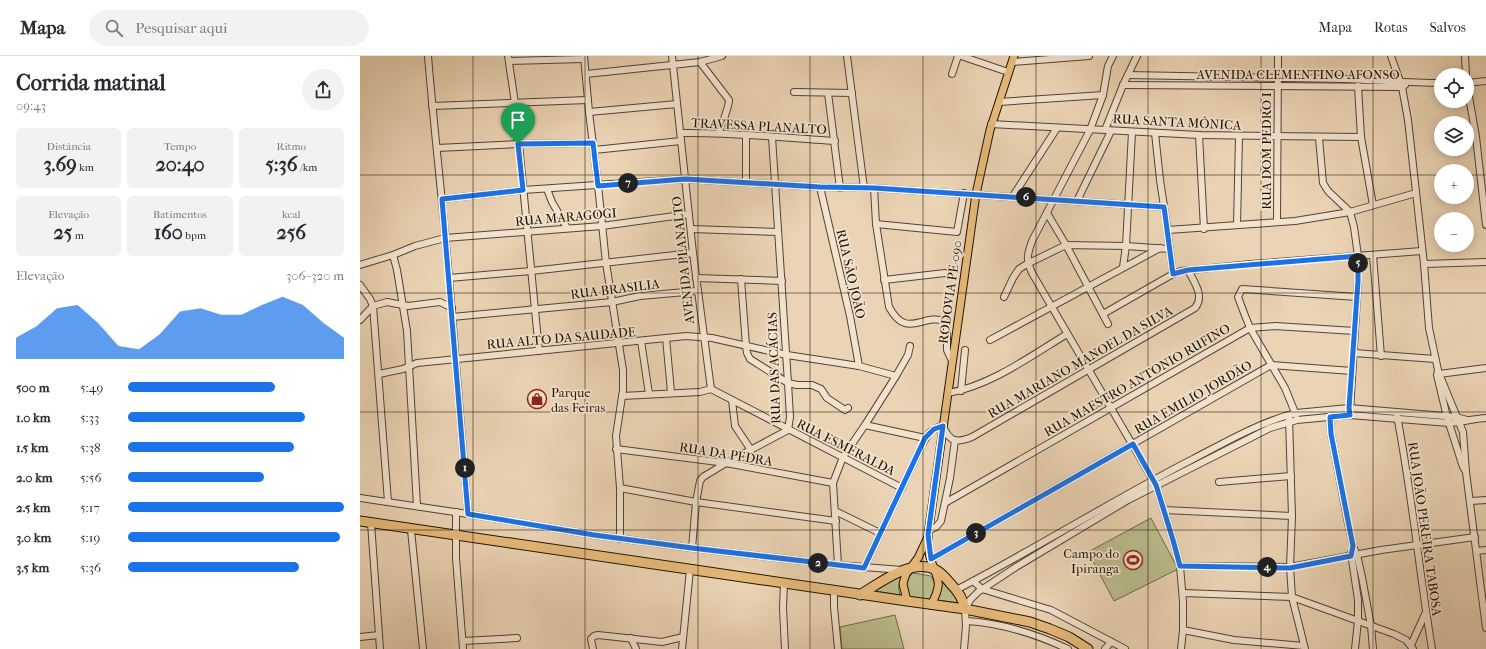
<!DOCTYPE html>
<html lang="pt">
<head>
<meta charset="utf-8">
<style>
  :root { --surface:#fff; --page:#f2f2f3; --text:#2b2b33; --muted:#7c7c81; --line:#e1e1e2; --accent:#1a73e8 }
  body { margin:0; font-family:"IM FELL French Canon",serif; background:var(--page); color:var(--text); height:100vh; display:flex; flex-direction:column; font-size:15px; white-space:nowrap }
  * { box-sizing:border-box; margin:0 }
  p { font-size:13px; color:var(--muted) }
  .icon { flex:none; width:22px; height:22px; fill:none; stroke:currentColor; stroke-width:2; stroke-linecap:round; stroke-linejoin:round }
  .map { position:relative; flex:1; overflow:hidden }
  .side { display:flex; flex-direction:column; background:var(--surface); width:360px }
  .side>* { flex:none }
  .controls { position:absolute; left:1074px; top:12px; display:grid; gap:8px }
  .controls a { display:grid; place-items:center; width:40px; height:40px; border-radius:50%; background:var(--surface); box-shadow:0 2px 10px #0003; font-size:20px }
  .pin { position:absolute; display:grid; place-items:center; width:34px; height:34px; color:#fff; margin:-41px -17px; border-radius:50% 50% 50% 0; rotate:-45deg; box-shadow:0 0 4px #0007 }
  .pin .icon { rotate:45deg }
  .km { position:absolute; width:20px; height:20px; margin:-10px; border-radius:50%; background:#222; color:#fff; font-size:11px; line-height:20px; text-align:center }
  .round { display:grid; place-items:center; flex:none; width:42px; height:42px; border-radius:21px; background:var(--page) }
  .overview { display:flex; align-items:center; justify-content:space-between; height:68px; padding:0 16px }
  h1 { font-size:22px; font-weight:700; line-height:30px }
  .metrics { display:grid; grid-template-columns:repeat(3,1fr); gap:6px; height:68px; padding:4px 16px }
  .metrics div { display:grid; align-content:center; border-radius:6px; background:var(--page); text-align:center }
  .metrics b { font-size:20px; font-weight:700 }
  .metrics small { font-size:11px; font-weight:400 }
  .metrics p { font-size:11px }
  .chart { height:112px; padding:8px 16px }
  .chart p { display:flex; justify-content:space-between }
  .chart svg { width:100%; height:72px; margin-top:4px; fill:var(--accent); opacity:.7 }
  ul { padding:0 16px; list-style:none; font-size:13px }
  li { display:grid; grid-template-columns:64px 48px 1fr; align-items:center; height:30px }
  li i { height:10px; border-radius:5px; background:var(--accent) }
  header { display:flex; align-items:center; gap:24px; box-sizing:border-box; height:56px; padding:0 20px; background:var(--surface); border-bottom:1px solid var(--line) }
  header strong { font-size:19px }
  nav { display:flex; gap:22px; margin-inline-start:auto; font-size:14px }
  .search { width:280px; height:36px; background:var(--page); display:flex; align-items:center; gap:10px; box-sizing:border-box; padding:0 14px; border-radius:22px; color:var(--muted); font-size:15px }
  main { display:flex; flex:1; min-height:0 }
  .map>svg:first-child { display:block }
  .green { fill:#bbbc8b; stroke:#6e6847 }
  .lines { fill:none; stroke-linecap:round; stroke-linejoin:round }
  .minor-casing { stroke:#544330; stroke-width:8 }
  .major-casing { stroke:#221303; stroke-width:9 }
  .highway-casing { stroke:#221303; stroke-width:11 }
  .minor { stroke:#f2e3cf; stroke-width:6 }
  .major { stroke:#e6ba7a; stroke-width:7 }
  .highway { stroke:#e6ba7a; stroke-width:9 }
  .route-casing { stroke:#fff; stroke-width:8 }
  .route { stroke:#1a73e8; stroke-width:5 }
  .grid { fill:none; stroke:#221303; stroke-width:1; stroke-opacity:0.55 }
  .labels { text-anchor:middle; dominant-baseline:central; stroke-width:3.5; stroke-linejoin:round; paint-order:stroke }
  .street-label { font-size:13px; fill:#221303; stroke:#f2e3cf }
  .poi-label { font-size:13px; fill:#221303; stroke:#f2e3cf; text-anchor:start }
</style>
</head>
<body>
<header>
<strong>Mapa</strong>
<div class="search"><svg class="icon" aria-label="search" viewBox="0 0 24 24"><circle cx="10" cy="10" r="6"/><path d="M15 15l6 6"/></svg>Pesquisar aqui</div>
<nav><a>Mapa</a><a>Rotas</a><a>Salvos</a></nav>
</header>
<main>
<section class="side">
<div class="overview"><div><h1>Corrida matinal</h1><p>09:43</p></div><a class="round"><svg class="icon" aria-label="share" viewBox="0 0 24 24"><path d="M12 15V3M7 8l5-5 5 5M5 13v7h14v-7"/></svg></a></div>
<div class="metrics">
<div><p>Distância</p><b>3.69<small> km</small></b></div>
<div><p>Tempo</p><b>20:40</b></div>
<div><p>Ritmo</p><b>5:36<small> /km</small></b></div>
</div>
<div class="metrics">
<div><p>Elevação</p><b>25<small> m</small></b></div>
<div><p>Batimentos</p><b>160<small> bpm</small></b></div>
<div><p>kcal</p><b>256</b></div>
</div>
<div class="chart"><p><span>Elevação</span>306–320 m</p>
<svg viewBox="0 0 160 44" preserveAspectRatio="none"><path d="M0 44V31L10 24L20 13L30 11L40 22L50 36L60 38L70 29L80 15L90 13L100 17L110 17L120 11L130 6L140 11L150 22L160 31V44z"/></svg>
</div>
<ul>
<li><b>500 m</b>5:49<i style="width:68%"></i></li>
<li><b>1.0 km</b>5:33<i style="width:82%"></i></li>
<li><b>1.5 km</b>5:38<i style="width:77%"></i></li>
<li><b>2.0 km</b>5:56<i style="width:63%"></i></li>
<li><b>2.5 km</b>5:17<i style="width:100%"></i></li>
<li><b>3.0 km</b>5:19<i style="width:98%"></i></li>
<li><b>3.5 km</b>5:36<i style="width:79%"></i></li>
</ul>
</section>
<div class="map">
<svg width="1126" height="593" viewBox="0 0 1126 593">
  <rect width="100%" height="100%" fill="#ebd4b5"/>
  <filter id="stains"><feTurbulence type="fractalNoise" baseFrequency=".005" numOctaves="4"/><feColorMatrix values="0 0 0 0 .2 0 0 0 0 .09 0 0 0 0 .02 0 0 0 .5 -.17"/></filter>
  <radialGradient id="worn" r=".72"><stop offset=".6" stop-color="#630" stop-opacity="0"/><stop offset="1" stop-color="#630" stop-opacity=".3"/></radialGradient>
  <!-- green -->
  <g class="green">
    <polygon points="791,462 818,513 754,545 728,496"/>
    <path d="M544,517C540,526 537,528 540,539L515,535Z"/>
    <path d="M553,517L571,520C578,531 576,533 570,544L547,540L546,524Z"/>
    <polygon points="579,522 600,547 577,544 581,533"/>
    <polygon points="535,559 544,593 482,593 480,571"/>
  </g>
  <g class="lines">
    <defs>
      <g id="minor">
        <path d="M68,0C74,74 83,148 89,223C96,301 102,379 108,458"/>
        <polyline points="148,0 155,47 179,295"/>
        <polyline points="224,0 229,56 238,129 246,207 263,314 263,334 256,380 260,432 260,483"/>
        <polyline points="312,0 333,197 351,333"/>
        <polyline points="487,0 504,132"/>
        <polyline points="601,0 648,16"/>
        <path d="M753,0L748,10L743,39L730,74L672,185C667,199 666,204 672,217L796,429L813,484L820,510L823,546V574L821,593"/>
        <polyline points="1031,0 1042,31 1048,64 1064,208 1069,272 1078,314 1077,319 1087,361 1103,411 1106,416"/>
        <polyline points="1105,0 1106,19"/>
        <polyline points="149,5 224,3"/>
        <path d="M340,6L369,44C369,51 362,68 359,76"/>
        <polyline points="652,6 729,0"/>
        <polyline points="226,18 340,6 362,0"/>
        <polyline points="592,18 598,0"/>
        <path d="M768,19C840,20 912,21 984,23C1017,24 1049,27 1081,27"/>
        <polyline points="1107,27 1126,25"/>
        <polyline points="763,29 1042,31 1045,29"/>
        <polyline points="1107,29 1116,81 1126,169"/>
        <polyline points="998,30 1001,81 1013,149"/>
        <polyline points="434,36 492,37"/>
        <polyline points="468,37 480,132"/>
        <polyline points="639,46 743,39"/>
        <polyline points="72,50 228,44"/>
        <polyline points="229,56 317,48"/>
        <polyline points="631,68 839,79 1001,81"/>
        <polyline points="745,74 763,29 777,0"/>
        <path d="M321,77C372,76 424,82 475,85"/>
        <polyline points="795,77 800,124 806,164 813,218"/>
        <polyline points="386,79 386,126"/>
        <polyline points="839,79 844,173"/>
        <polyline points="959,82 963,127 968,135 990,156 994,171 998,200 998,225 990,355"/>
        <polyline points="77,92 158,88 233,87"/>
        <polyline points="234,94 321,85"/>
        <polyline points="460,131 490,260 499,310"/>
        <path d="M514,132L516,168L529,251C547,284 562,257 585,265L587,269V294L592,305"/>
        <polyline points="187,133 192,146 207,172"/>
        <polyline points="653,140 697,72"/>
        <polyline points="82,143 163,134 325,123 460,131 514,132 804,151"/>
        <polyline points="717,145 751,75"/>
        <polyline points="687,157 706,189 748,268"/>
        <polyline points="917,166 918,0"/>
        <polyline points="516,168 597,176 604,137"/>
        <polyline points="877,169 879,81"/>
        <polyline points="331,173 418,176"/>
        <polyline points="808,174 935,165 990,156 1056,137"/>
        <polyline points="33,199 37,214 47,275 57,450"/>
        <polyline points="1013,199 1021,300"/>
        <polyline points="1064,208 1126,206"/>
        <polyline points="0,209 33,199 55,190 85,182 242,170 329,158"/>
        <polyline points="763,211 766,190 772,76"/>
        <polyline points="89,222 171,215 333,197"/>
        <polyline points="336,222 422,225"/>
        <polyline points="381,223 386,290 387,297 390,303 428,327 437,329 452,329 461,333 467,342 485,354 488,352"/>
        <polyline points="524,224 585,217"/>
        <polyline points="0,229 10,243 13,250 28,446"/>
        <polyline points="644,241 653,222 659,213 667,208 706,189 766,190 809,193"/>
        <polyline points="743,258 813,218 821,215 891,208 1062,195"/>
        <polyline points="92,261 252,246 280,240 337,235"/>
        <polyline points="0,264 13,250 27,246 48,250 80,246 92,252"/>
        <polyline points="306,282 311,336"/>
        <polyline points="630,284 800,192"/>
        <polyline points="281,285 289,338"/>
        <polyline points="994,297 1075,303"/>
        <polyline points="1078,315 1103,376 1106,416 1126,572"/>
        <polyline points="19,318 43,313 57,307 326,280 352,282 427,299 499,310 536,320"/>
        <polyline points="1079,318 1126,312"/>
        <polyline points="601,335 605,294"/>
        <path d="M588,337C630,330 671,300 707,278"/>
        <polyline points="262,340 340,336 351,333 542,432"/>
        <polyline points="372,344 375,370 391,394"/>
        <polyline points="936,359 925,332 890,272 884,257 878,241 882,233 997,241"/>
        <path d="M1037,360C1052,437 1059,515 1072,593"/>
        <polyline points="970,361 971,378 988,467 993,490 997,499 1002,521 1011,570 1013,593"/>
        <polyline points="929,362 932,460 930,511 932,541 945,593"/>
        <polyline points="505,369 565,382"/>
        <polyline points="256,393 366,407 473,427"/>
        <polyline points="859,426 931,420"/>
        <polyline points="260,432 336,446 476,465"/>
        <polyline points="0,442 108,458 234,479 332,492 478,509 542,514"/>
        <polyline points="1111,445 1126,444"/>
        <polyline points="585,447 890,272 915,270 995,275"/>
        <polyline points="804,454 932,460"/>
        <polyline points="475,455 520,477"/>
        <polyline points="96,456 96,502 103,593"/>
        <polyline points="11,467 20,593"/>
        <polyline points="51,474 63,593"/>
        <polyline points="569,474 576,471 581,465 590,422 595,384"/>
        <polyline points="332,492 336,446 340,425 343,421 366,407 428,374 430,361 428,327 412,81"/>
        <polyline points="1117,495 1126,494"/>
        <polyline points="991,497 998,544 998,565 995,593"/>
        <polyline points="571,503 911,309 992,315"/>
        <polyline points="478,509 473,427 483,401 505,369 536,320 548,299 550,290"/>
        <polyline points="820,510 930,511 1021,494 1115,481"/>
        <path d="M504,512L559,395C565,383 569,372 583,370C590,387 597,387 612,381L835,252C845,240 834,226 828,214"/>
        <polyline points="613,525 622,533 691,554 765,593"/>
        <polyline points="424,527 423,552 425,593"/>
        <path d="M596,534C677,492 753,444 833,403C866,386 900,366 936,357L989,352L1096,361L1107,364"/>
        <polyline points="474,535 474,551 478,593"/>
        <polyline points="823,537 932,541 1034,578 1046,584 1053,593"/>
        <path d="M606,565C641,567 676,578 708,593"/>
        <polyline points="823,574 874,584 944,590"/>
        <polyline points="0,581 19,579"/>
        <polyline points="271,582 276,593"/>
        <polyline points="103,585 157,582"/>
        <polyline points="1051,589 1066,556"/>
        <polyline points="233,593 231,583 234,580 238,579 302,586 323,581"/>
        <polyline points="322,593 330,514"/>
        <path d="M604,593L606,570L605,553L610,544L618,536L656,511L768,444L910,372L937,364L990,359L1089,367C1102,366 1113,363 1126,362"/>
        <polyline points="745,593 751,586"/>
      </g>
      <g id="major">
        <polyline points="547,545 543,528 544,524 546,518 558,502 567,483"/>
        <path d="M571,549C584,525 577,524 570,501C568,494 569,486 568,479L616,138L630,74L654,0"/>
      </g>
      <g id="highway">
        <polyline points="0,465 547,545 605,553 670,566 690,573 709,581 728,593"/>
        <path d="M500,539C519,527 553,501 576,514C582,517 586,522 590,527C597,534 603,542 605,553"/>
      </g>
    </defs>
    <!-- minor casing -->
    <use href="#minor" class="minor-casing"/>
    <!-- major casing -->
    <use href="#major" class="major-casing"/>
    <!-- highway casing -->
    <use href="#highway" class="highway-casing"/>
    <!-- minor -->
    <use href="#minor" class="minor"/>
    <!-- major -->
    <use href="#major" class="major"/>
    <!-- highway -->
    <use href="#highway" class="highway"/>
  </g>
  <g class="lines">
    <defs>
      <polygon id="route" points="233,87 238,130 325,123 460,131 514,132 804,151 813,218 828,214 998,200 998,225 989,352 990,359 970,361 971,378 993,490 991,500 930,512 820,510 813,484 796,429 773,388 571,503 568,479 583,370 574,373 565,382 504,512 332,492 234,479 108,458 82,143 163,134 158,88"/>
    </defs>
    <!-- route casing -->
    <use href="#route" class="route-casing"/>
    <!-- route -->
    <use href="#route" class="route"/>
  </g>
  <!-- grid -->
  <path class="grid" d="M113,0V593M225,0V593M338,0V593M450,0V593M563,0V593M676,0V593M788,0V593M901,0V593M1013,0V593M0,119H1081M1107,119H1126M0,237H1126M0,356H1126M0,474H1126"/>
  <!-- icons -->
  <defs>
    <symbol id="shop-ring" viewBox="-11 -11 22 22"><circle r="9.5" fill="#f2e3cf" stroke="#8f2418" stroke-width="1.5"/><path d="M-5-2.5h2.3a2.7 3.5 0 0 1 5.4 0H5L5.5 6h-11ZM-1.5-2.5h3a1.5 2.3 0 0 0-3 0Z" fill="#8f2418"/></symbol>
    <symbol id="stadium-ring" viewBox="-11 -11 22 22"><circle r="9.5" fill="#f2e3cf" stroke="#8f2418" stroke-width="1.5"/><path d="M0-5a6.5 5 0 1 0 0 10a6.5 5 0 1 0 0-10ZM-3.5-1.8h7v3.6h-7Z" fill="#8f2418"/></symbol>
  </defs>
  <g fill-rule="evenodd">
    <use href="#shop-ring" x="166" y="332" width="22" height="22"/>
    <use href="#stadium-ring" x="762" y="493" width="22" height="22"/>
  </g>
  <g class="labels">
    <!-- street labels -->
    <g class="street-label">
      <text x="938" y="18">AVENIDA CLEMENTINO AFONSO</text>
      <text transform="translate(817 66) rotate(3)">RUA SANTA MÔNICA</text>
      <text transform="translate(399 70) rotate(3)">TRAVESSA PLANALTO</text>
      <text transform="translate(906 95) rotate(-90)">RUA DOM PEDRO I</text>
      <text transform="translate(206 161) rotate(-5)">RUA MARAGOGI</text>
      <text transform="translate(323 204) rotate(-96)">AVENIDA PLANALTO</text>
      <text transform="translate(491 218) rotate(77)">RUA SÃO JOÃO</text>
      <text transform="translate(255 233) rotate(-7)">RUA BRASILIA</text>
      <text transform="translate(590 236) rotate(-82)">RODOVIA PE-090</text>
      <text transform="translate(201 282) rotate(-5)">RUA ALTO DA SAUDADE</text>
      <text transform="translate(720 306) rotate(-30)">RUA MARIANO MANOEL DA SILVA</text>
      <text transform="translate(414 312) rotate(-92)">RUA DAS ACÁCIAS</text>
      <text transform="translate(777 324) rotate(-30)">RUA MAESTRO ANTONIO RUFINO</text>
      <text transform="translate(833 341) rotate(-30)">RUA EMILIO JORDÃO</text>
      <text transform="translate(486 391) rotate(27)">RUA ESMERALDA</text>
      <text transform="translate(366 398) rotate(9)">RUA DA PEDRA</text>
      <text transform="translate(1065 473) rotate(82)">RUA JOÃO PEREIRA TABOSA</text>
    </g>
    <!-- poi labels -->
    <g class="poi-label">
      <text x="191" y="336">Parque<tspan x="191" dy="15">das Feiras</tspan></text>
      <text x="759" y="497" text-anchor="end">Campo do<tspan x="759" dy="15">Ipiranga</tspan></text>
    </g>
  </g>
  <rect width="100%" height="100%" filter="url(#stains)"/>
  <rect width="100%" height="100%" fill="url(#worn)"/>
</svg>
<div class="controls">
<a><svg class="icon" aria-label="locate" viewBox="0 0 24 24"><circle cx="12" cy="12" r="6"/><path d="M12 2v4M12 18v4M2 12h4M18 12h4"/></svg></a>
<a><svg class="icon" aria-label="layers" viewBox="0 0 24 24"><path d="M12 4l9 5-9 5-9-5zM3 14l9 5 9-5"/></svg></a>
<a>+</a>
<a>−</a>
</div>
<div class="pin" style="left:158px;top:88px;background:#1e9e55"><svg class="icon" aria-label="arrive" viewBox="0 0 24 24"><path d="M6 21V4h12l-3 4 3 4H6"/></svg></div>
<b class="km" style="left:105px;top:412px">1</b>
<b class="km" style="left:458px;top:507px">2</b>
<b class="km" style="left:616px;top:477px">3</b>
<b class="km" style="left:907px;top:511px">4</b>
<b class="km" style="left:998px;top:207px">5</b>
<b class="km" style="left:666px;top:141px">6</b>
<b class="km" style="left:268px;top:127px">7</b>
</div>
</main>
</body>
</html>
